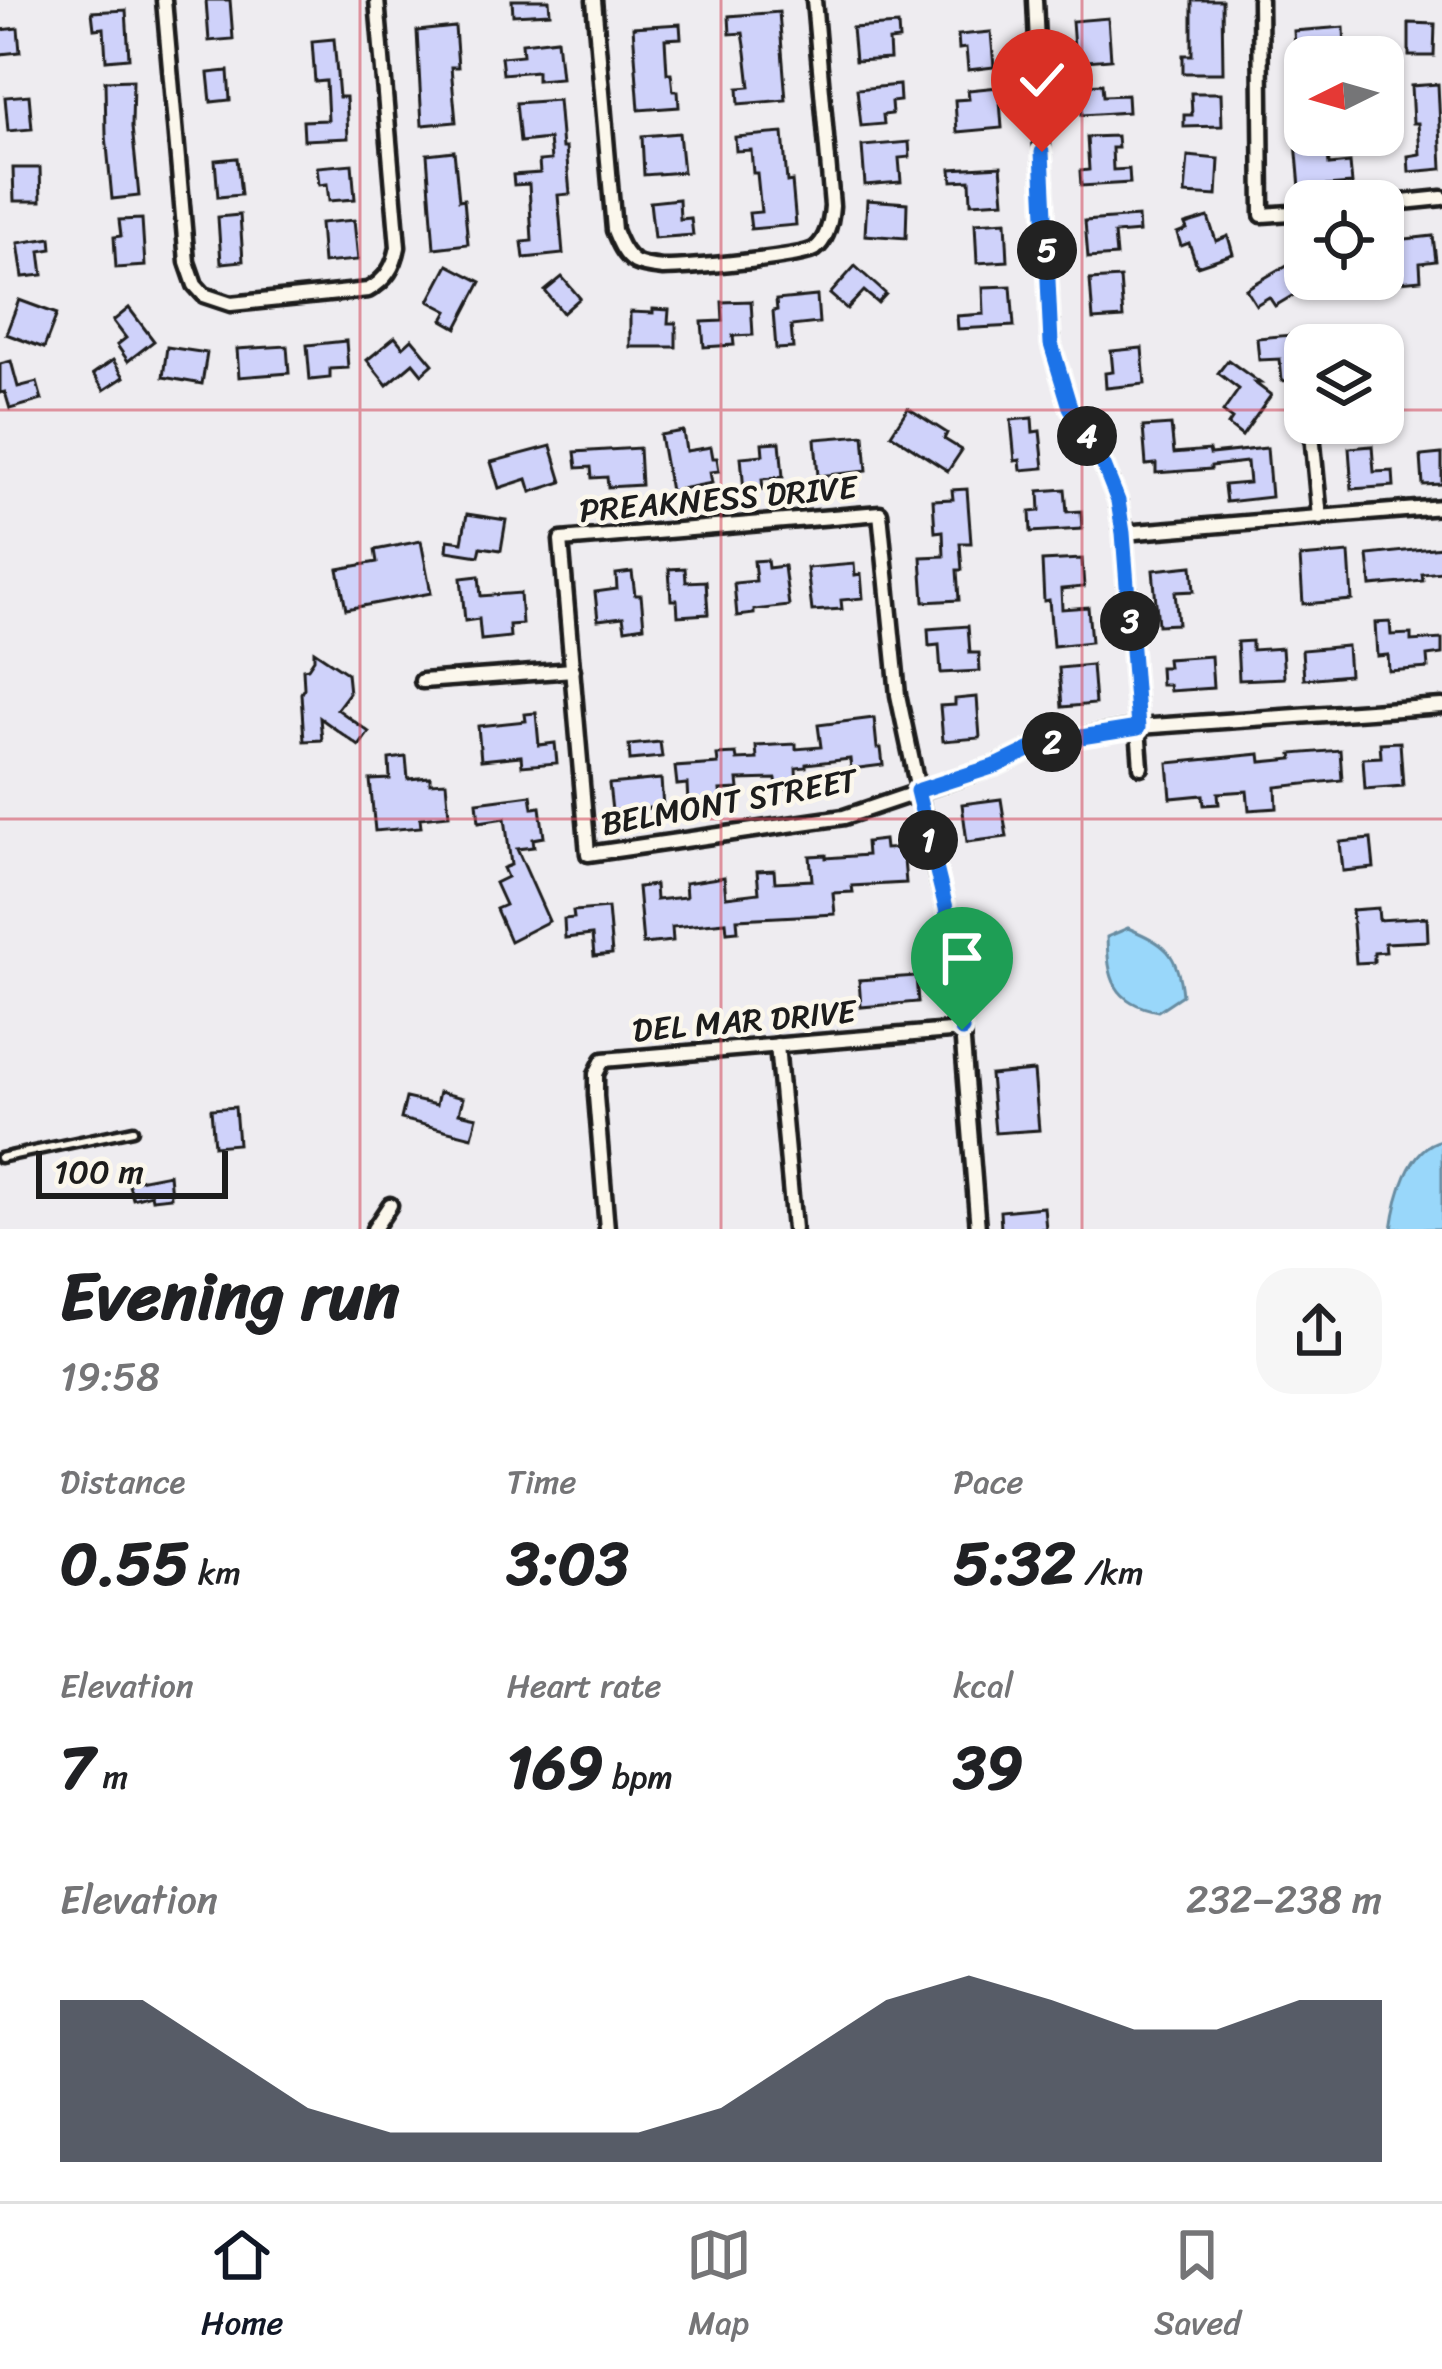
<!DOCTYPE html>
<html lang="en">
<head>
<meta charset="utf-8">
<style>
  :root { --surface:#fff; --page:#f6f6f6; --text:#202124; --muted:#757577; --line:#e0e0e0; --accent:#111827 }
  body { margin:0; font-family:Sriracha,sans-serif; background:var(--page); color:var(--text); height:100vh; display:flex; flex-direction:column; font-size:45px; white-space:nowrap }
  * { box-sizing:border-box; margin:0 }
  p { font-size:39px; color:var(--muted) }
  .icon { flex:none; width:66px; height:66px; fill:none; stroke:currentColor; stroke-width:2; stroke-linecap:round; stroke-linejoin:round }
  .map { position:relative; height:1229px; overflow:hidden }
  .details { display:flex; flex-direction:column; background:var(--surface); flex:1 }
  .details>* { flex:none }
  .needle { width:78px; rotate:265deg }
  .fabs { position:absolute; left:1284px; top:36px; display:grid; gap:24px }
  .fabs a { display:grid; place-items:center; width:120px; height:120px; border-radius:24px; background:var(--surface); box-shadow:0 3px 9px #0004; font-size:60px }
  .scale { position:absolute; left:36px; bottom:30px; width:192px; box-sizing:border-box; padding-left:12px; border:6px solid #1c1c1c; border-top:0; font-size:33px; line-height:42px; white-space:nowrap; color:#1c1c1c; -webkit-text-stroke:9px #fbf7ec; paint-order:stroke }
  .pin { position:absolute; display:grid; place-items:center; width:102px; height:102px; color:#fff; margin:-123px -51px; border-radius:50% 50% 50% 0; rotate:-45deg; box-shadow:0 0 12px #0007 }
  .pin .icon { rotate:45deg }
  .km { position:absolute; width:60px; height:60px; margin:-30px; border-radius:50%; background:#222; color:#fff; font-size:33px; line-height:60px; text-align:center }
  .round { display:grid; place-items:center; flex:none; width:126px; height:126px; border-radius:36px; background:var(--page) }
  .head { display:flex; align-items:center; justify-content:space-between; height:204px; padding:0 60px }
  h1 { font-size:66px; font-weight:800; line-height:90px }
  .metrics { display:grid; grid-template-columns:repeat(3,1fr); gap:18px; height:204px; padding:12px 60px }
  .metrics div { display:grid; align-content:center }
  .metrics b { font-size:60px; font-weight:800 }
  .metrics small { font-size:33px; font-weight:400 }
  .metrics p { font-size:33px }
  .chart { height:336px; padding:24px 60px }
  .chart p { display:flex; justify-content:space-between }
  .chart svg { width:100%; height:216px; margin-top:12px; fill:var(--accent); opacity:.7 }
  .tab-bar { display:flex; justify-content:space-around; align-items:center; height:168px; border-top:3px solid var(--line); background:var(--surface); font-size:33px; color:var(--muted) }
  .tab-bar a { display:grid; justify-items:center; gap:6px }
  .tab-bar .selected { color:var(--accent) }
  .map>svg:first-child { display:block }
  .water { fill:#99d7fa; stroke:#678ca1; stroke-width:3 }
  .building { fill:#cfd2fa; stroke:#1c1c1c; stroke-width:3 }
  .lines { fill:none; stroke-linecap:round; stroke-linejoin:round }
  .lane-casing { stroke:#1c1c1c; stroke-width:15 }
  .street-casing { stroke:#1c1c1c; stroke-width:21 }
  .lane { stroke:#fbf7ec; stroke-width:6 }
  .street { stroke:#fbf7ec; stroke-width:12 }
  .route-casing { stroke:#fff; stroke-width:24 }
  .route { stroke:#1a73e8; stroke-width:15 }
  .grid { fill:none; stroke:#d1495b; stroke-width:3; stroke-opacity:0.55 }
  .labels { text-anchor:middle; dominant-baseline:central; stroke-width:9; stroke-linejoin:round; paint-order:stroke }
  .street-label { font-size:33px; fill:#1c1c1c; stroke:#fbf7ec }
</style>
</head>
<body>
<div class="map">
<svg width="1442" height="1229" viewBox="0 0 1442 1229">
  <rect width="100%" height="100%" fill="#eeecf0"/>
  <filter id="ink" filterUnits="userSpaceOnUse"><feTurbulence type="fractalNoise" baseFrequency=".00833" numOctaves="2"/><feDisplacementMap in="SourceGraphic" scale="24" xChannelSelector="R" yChannelSelector="G"/><feConvolveMatrix kernelMatrix="1 2 1 2 8 2 1 2 1" color-interpolation-filters="sRGB"/></filter>
  <g filter="url(#ink)">
    <!-- water -->
    <g class="water">
      <path d="M1128,928C1165,944 1178,952 1182,995L1158,1011C1113,1003 1108,978 1107,937Z"/>
      <path d="M1442,1140V1229H1392C1396,1200 1408,1147 1442,1140Z"/>
    </g>
    <!-- building -->
    <g class="building">
      <polygon points="206,0 230,0 233,39 209,41"/>
      <polygon points="512,0 549,0 550,13 513,15"/>
      <polygon points="1192,0 1222,0 1223,73 1183,73 1183,55 1192,55"/>
      <polygon points="126,10 129,58 106,60 104,28 94,29 92,12"/>
      <polygon points="779,12 786,100 739,104 738,88 750,87 746,52 743,33 730,34 729,16"/>
      <polygon points="1108,18 1111,59 1075,62 1072,21"/>
      <polygon points="1409,23 1435,24 1434,56 1409,56"/>
      <polygon points="680,24 681,38 665,39 667,73 671,73 673,91 678,91 679,107 639,110 633,27"/>
      <polygon points="898,25 899,40 889,41 890,59 855,61 852,28"/>
      <polygon points="455,27 458,67 451,67 456,122 422,125 417,31"/>
      <polygon points="1344,27 1345,50 1340,50 1341,57 1305,57 1304,45 1295,46 1294,31"/>
      <polygon points="18,28 20,52 0,54 0,30"/>
      <polygon points="991,32 994,67 968,70 966,48 959,49 958,35"/>
      <polygon points="334,39 339,97 346,97 348,138 304,140 303,121 328,120 326,81 315,82 312,41"/>
      <polygon points="557,39 561,78 537,80 537,71 503,74 501,57 523,55 522,43"/>
      <polygon points="228,71 230,100 211,102 208,73"/>
      <polygon points="133,80 132,127 139,196 112,199 106,135 105,81"/>
      <polygon points="1102,84 1103,96 1127,95 1128,112 1082,115 1080,85"/>
      <polygon points="1438,84 1442,169 1409,172 1408,156 1420,154 1418,123 1413,123 1411,86"/>
      <polygon points="899,85 900,101 891,102 892,114 883,115 884,124 861,126 857,89"/>
      <polygon points="999,87 1002,128 957,132 955,100 969,99 968,90"/>
      <polygon points="1191,93 1221,93 1222,126 1184,127 1184,115 1192,115"/>
      <polygon points="29,95 32,129 8,131 5,97"/>
      <polygon points="558,100 562,148 566,148 570,194 558,195 563,254 524,258 522,242 532,241 529,184 514,185 513,175 540,173 539,161 551,160 549,139 520,142 516,103"/>
      <polygon points="679,133 683,172 644,175 642,136"/>
      <polygon points="783,133 787,182 792,181 796,225 751,229 749,213 761,212 757,173 753,173 751,150 736,151 735,137"/>
      <polygon points="1117,136 1118,148 1112,148 1113,170 1129,169 1130,183 1081,186 1080,171 1089,170 1087,137"/>
      <polygon points="1327,140 1329,165 1350,163 1352,184 1300,188 1296,142"/>
      <polygon points="909,142 910,157 899,158 901,182 865,185 862,146"/>
      <polygon points="454,151 459,200 464,199 468,244 434,248 427,154"/>
      <polygon points="1188,156 1219,159 1217,196 1185,194"/>
      <polygon points="237,158 241,195 218,197 215,160"/>
      <polygon points="352,164 355,199 329,201 327,184 319,185 317,167"/>
      <polygon points="1001,166 1004,201 971,203 970,180 952,181 951,169"/>
      <polygon points="13,168 40,168 41,201 14,201"/>
      <polygon points="679,199 680,219 691,218 693,235 654,238 650,202"/>
      <polygon points="867,200 907,203 906,238 865,235"/>
      <polygon points="240,215 243,261 221,263 218,217"/>
      <polygon points="1138,217 1139,232 1114,234 1116,256 1088,258 1085,221"/>
      <polygon points="1208,217 1216,241 1228,236 1233,254 1197,266 1189,243 1181,246 1177,233 1187,229 1185,224"/>
      <polygon points="142,219 145,266 116,268 114,237 121,236 119,220"/>
      <polygon points="354,220 358,260 323,263 320,223"/>
      <polygon points="1006,221 1008,261 977,263 975,223"/>
      <polygon points="1433,236 1436,261 1420,263 1421,280 1399,282 1396,240"/>
      <polygon points="51,238 52,249 40,251 43,275 23,277 18,243"/>
      <polygon points="1292,262 1307,287 1275,306 1269,297 1256,305 1246,289"/>
      <polygon points="448,265 481,282 457,328 443,320 448,311 429,301"/>
      <polygon points="855,266 886,294 878,303 864,291 847,309 830,294"/>
      <polygon points="562,277 580,298 563,313 545,291"/>
      <polygon points="1120,278 1123,318 1093,320 1090,280"/>
      <polygon points="1011,286 1014,326 958,329 957,316 984,314 983,287"/>
      <polygon points="817,296 819,323 791,326 793,348 776,349 773,311 777,310 776,300"/>
      <polygon points="19,300 57,314 44,348 6,334"/>
      <polygon points="751,301 753,335 733,336 734,345 704,347 702,322 723,321 722,302"/>
      <polygon points="129,308 154,341 128,361 117,345 126,338 113,321"/>
      <polygon points="653,309 669,310 668,323 676,323 676,347 630,347 630,312 653,313"/>
      <polygon points="1291,335 1293,354 1305,353 1305,379 1282,381 1280,359 1259,360 1257,338"/>
      <polygon points="395,337 403,347 412,339 433,364 422,374 413,363 387,385 367,360"/>
      <polygon points="346,341 348,368 330,369 330,378 310,380 307,345"/>
      <polygon points="287,346 289,373 239,377 237,349"/>
      <polygon points="167,347 207,353 202,384 163,377"/>
      <polygon points="1142,348 1145,384 1106,388 1105,373 1113,372 1111,351"/>
      <polygon points="113,360 124,377 104,390 93,374"/>
      <polygon points="1228,360 1260,383 1255,383 1271,395 1242,436 1228,425 1232,419 1223,412 1239,389 1218,373"/>
      <polygon points="11,361 18,387 37,382 42,400 10,409 5,392 0,393 0,364"/>
      <polygon points="908,408 947,433 944,439 962,450 948,471 891,434"/>
      <polygon points="1032,418 1033,432 1040,431 1044,468 1021,470 1020,460 1015,461 1011,420"/>
      <polygon points="1171,425 1174,453 1209,450 1210,454 1267,448 1271,497 1226,502 1224,485 1249,483 1247,462 1211,466 1211,469 1156,473 1156,464 1146,465 1143,427"/>
      <polygon points="683,431 686,451 711,447 713,458 717,458 719,471 710,472 712,483 670,491 660,435"/>
      <polygon points="864,435 867,471 818,476 815,439"/>
      <polygon points="780,442 783,477 762,479 763,489 744,491 741,457 763,455 762,443"/>
      <polygon points="551,446 562,482 531,492 527,479 499,488 491,462"/>
      <polygon points="1372,446 1374,472 1393,471 1394,486 1352,489 1349,448"/>
      <polygon points="639,448 641,485 608,487 607,477 592,478 591,467 577,468 575,452"/>
      <polygon points="1442,454 1442,484 1423,485 1421,456"/>
      <polygon points="967,489 971,543 960,543 962,570 957,570 959,600 924,602 921,557 944,556 943,531 935,532 933,500 953,499 952,490"/>
      <polygon points="1065,489 1067,512 1081,511 1082,529 1031,532 1030,512 1040,511 1039,491"/>
      <polygon points="467,514 506,520 501,550 481,547 479,556 447,551 448,540 462,542"/>
      <polygon points="421,541 431,593 346,609 338,569 377,562 375,550"/>
      <polygon points="1442,547 1442,572 1422,574 1423,581 1371,586 1368,555"/>
      <polygon points="1349,553 1352,600 1303,604 1300,557"/>
      <polygon points="1082,559 1084,587 1061,589 1062,609 1088,607 1091,642 1053,646 1049,600 1044,601 1042,561"/>
      <polygon points="767,560 768,568 784,566 789,606 754,610 754,614 737,616 734,583 756,581 754,561"/>
      <polygon points="854,564 855,575 861,574 863,598 841,600 842,609 812,611 807,568"/>
      <polygon points="1192,566 1194,591 1175,592 1178,624 1158,625 1153,570"/>
      <polygon points="685,568 686,582 706,581 708,614 678,616 677,600 671,600 669,569"/>
      <polygon points="632,572 635,595 641,595 644,626 625,629 623,617 598,620 595,592 617,589 616,574"/>
      <polygon points="479,576 481,596 520,593 522,624 509,625 510,637 481,640 479,619 465,621 461,578"/>
      <polygon points="1390,622 1391,635 1411,634 1411,641 1442,639 1442,654 1427,656 1428,668 1389,671 1388,655 1377,656 1375,623"/>
      <polygon points="968,626 970,653 979,653 980,671 941,673 939,645 929,646 928,629"/>
      <polygon points="1252,641 1252,650 1282,648 1284,678 1239,680 1237,642"/>
      <polygon points="1347,646 1349,675 1304,679 1302,650"/>
      <polygon points="314,651 347,673 349,693 337,709 369,732 359,746 320,718 322,740 304,741 301,693 304,688 303,669 308,668 314,659"/>
      <polygon points="1211,656 1213,688 1170,691 1169,685 1161,685 1160,667 1168,667 1167,659"/>
      <polygon points="1092,665 1095,704 1062,707 1059,668"/>
      <polygon points="977,697 980,738 943,741 940,706 955,705 955,699"/>
      <polygon points="536,713 539,745 555,743 557,763 522,766 521,756 481,760 478,726 526,721 525,714"/>
      <polygon points="874,718 877,748 881,748 883,765 851,769 850,759 806,764 806,767 796,768 797,788 777,789 776,779 738,780 739,789 720,790 721,800 688,803 687,784 677,785 675,767 718,764 717,755 736,754 737,760 757,759 756,746 796,744 796,749 821,747 818,725"/>
      <polygon points="660,742 662,757 630,760 629,745"/>
      <polygon points="1400,742 1403,786 1365,789 1363,758 1381,757 1380,743"/>
      <polygon points="1340,750 1342,780 1276,787 1277,808 1249,810 1247,791 1218,793 1219,804 1204,805 1203,795 1171,798 1168,763 1260,754 1261,762 1293,759 1292,754"/>
      <polygon points="406,757 408,779 430,777 430,783 446,782 449,815 420,818 421,827 375,831 370,780 390,779 389,759"/>
      <polygon points="661,779 663,807 612,811 609,784"/>
      <polygon points="531,795 533,808 540,807 544,837 533,839 534,847 517,849 549,921 510,941 496,909 505,905 495,883 507,877 503,868 511,865 505,818 479,822 477,802"/>
      <polygon points="1001,799 1007,837 967,842 962,804"/>
      <polygon points="1371,839 1374,868 1343,871 1340,842"/>
      <polygon points="884,840 885,849 903,848 906,883 852,886 853,892 833,893 835,914 737,919 738,931 727,932 726,922 672,927 673,941 643,944 638,887 655,885 656,900 686,897 685,883 724,877 726,897 759,893 757,871 774,870 775,882 812,880 810,856 826,855 826,858 867,855 866,842"/>
      <polygon points="608,908 612,954 594,956 592,935 565,938 564,919 574,918 573,911"/>
      <polygon points="1378,908 1379,920 1427,917 1428,941 1385,943 1386,952 1374,953 1374,962 1356,963 1352,910"/>
      <polygon points="916,976 918,1002 861,1007 859,980"/>
      <polygon points="1034,1071 1039,1130 995,1133 990,1075"/>
      <polygon points="439,1092 463,1098 459,1113 477,1117 472,1137 401,1119 406,1098 436,1105"/>
      <polygon points="235,1107 238,1144 214,1146 211,1109"/>
      <polygon points="169,1174 171,1197 152,1199 151,1194 133,1199 128,1182"/>
      <polygon points="1044,1207 1046,1229 1001,1229 1000,1211"/>
    </g>
    <g class="lines">
      <defs>
        <polyline id="lane" points="0,1158 133,1130"/>
        <g id="street">
          <path d="M164,0L187,262L195,285L204,295L231,304L368,290C386,280 394,267 398,247L377,0"/>
          <path d="M594,0L614,230C619,242 624,255 635,262C643,266 654,267 663,268C685,268 801,258 815,249C828,239 831,221 832,206L814,0"/>
          <polyline points="1035,0 1051,344 1070,407 1104,466 1118,501 1123,533 1141,767"/>
          <polyline points="1260,0 1262,215 1305,212"/>
          <polyline points="1383,204 1442,198"/>
          <polyline points="1311,423 1320,518"/>
          <polyline points="1123,533 1442,507"/>
          <polyline points="422,681 573,670"/>
          <polyline points="777,1045 794,1229"/>
          <polyline points="374,1229 390,1205"/>
          <polyline points="607,1229 596,1096 596,1074 603,1060 962,1030"/>
          <polyline points="978,1229 962,1030 946,908 933,860 898,695 880,513 561,540 588,854 844,817 998,765 1043,743 1138,727 1442,706"/>
        </g>
      </defs>
      <!-- lane casing -->
      <use href="#lane" class="lane-casing"/>
      <!-- street casing -->
      <use href="#street" class="street-casing"/>
      <!-- lane -->
      <use href="#lane" class="lane"/>
      <!-- street -->
      <use href="#street" class="street"/>
    </g>
  </g>
  <g class="lines" filter="url(#ink)">
    <defs>
      <polyline id="route" points="962,1030 946,908 917,791 998,765 1043,743 1138,728 1123,533 1118,501 1104,466 1070,407 1051,344 1042,152"/>
    </defs>
    <!-- route casing -->
    <use href="#route" class="route-casing"/>
    <!-- route -->
    <use href="#route" class="route"/>
  </g>
  <!-- grid -->
  <path class="grid" d="M360,0V1229M721,0V1229M1082,0V1229M0,410H1305M1383,410H1442M0,819H1442"/>
  <g class="labels">
    <!-- street labels -->
    <g class="street-label">
      <text transform="translate(718 499) rotate(-5)">PREAKNESS DRIVE</text>
      <text transform="translate(729 802) rotate(-10)">BELMONT STREET</text>
      <text transform="translate(744 1021) rotate(-5)">DEL MAR DRIVE</text>
    </g>
  </g>
</svg>
<div class="fabs">
<a><svg class="needle" viewBox="-14 -14 28 28"><path d="M0-13l5 13h-10z" fill="#e53935"/><path d="M0 13l5-13h-10z" fill="#757577"/></svg></a>
<a><svg class="icon" aria-label="locate" viewBox="0 0 24 24"><circle cx="12" cy="12" r="6"/><path d="M12 2v4M12 18v4M2 12h4M18 12h4"/></svg></a>
<a><svg class="icon" aria-label="layers" viewBox="0 0 24 24"><path d="M12 4l9 5-9 5-9-5zM3 14l9 5 9-5"/></svg></a>
</div>
<div class="scale">100 m</div>
<div class="pin" style="left:962px;top:1030px;background:#1e9e55"><svg class="icon" aria-label="arrive" viewBox="0 0 24 24"><path d="M6 21V4h12l-3 4 3 4H6"/></svg></div>
<div class="pin" style="left:1042px;top:152px;background:#d93025"><svg class="icon" aria-label="check" viewBox="0 0 24 24"><path d="M5 12l5 5 9-10"/></svg></div>
<b class="km" style="left:928px;top:840px">1</b>
<b class="km" style="left:1052px;top:742px">2</b>
<b class="km" style="left:1130px;top:621px">3</b>
<b class="km" style="left:1087px;top:436px">4</b>
<b class="km" style="left:1047px;top:250px">5</b>
</div>
<section class="details">
<div class="head"><div><h1>Evening run</h1><p>19:58</p></div><a class="round"><svg class="icon" aria-label="share" viewBox="0 0 24 24"><path d="M12 15V3M7 8l5-5 5 5M5 13v7h14v-7"/></svg></a></div>
<div class="metrics">
<div><p>Distance</p><b>0.55<small> km</small></b></div>
<div><p>Time</p><b>3:03</b></div>
<div><p>Pace</p><b>5:32<small> /km</small></b></div>
</div>
<div class="metrics">
<div><p>Elevation</p><b>7<small> m</small></b></div>
<div><p>Heart rate</p><b>169<small> bpm</small></b></div>
<div><p>kcal</p><b>39</b></div>
</div>
<div class="chart"><p><span>Elevation</span>232–238 m</p>
<svg viewBox="0 0 160 44" preserveAspectRatio="none"><path d="M0 44V11L10 11L20 22L30 33L40 38L50 38L60 38L70 38L80 33L90 22L100 11L110 6L120 11L130 17L140 17L150 11L160 11V44z"/></svg>
</div>
</section>
<nav class="tab-bar">
<a class="selected"><svg class="icon" aria-label="home" viewBox="0 0 24 24"><path d="M3 11l9-7 9 7M6 9v11h12V9"/></svg>Home</a>
<a><svg class="icon" aria-label="map" viewBox="0 0 24 24"><path d="M3 6l6-2 6 2 6-2v14l-6 2-6-2-6 2zM9 4v14M15 6v14"/></svg>Map</a>
<a><svg class="icon" aria-label="saved" viewBox="0 0 24 24"><path d="M7 4h10v16l-5-4-5 4z"/></svg>Saved</a>
</nav>
</body>
</html>
